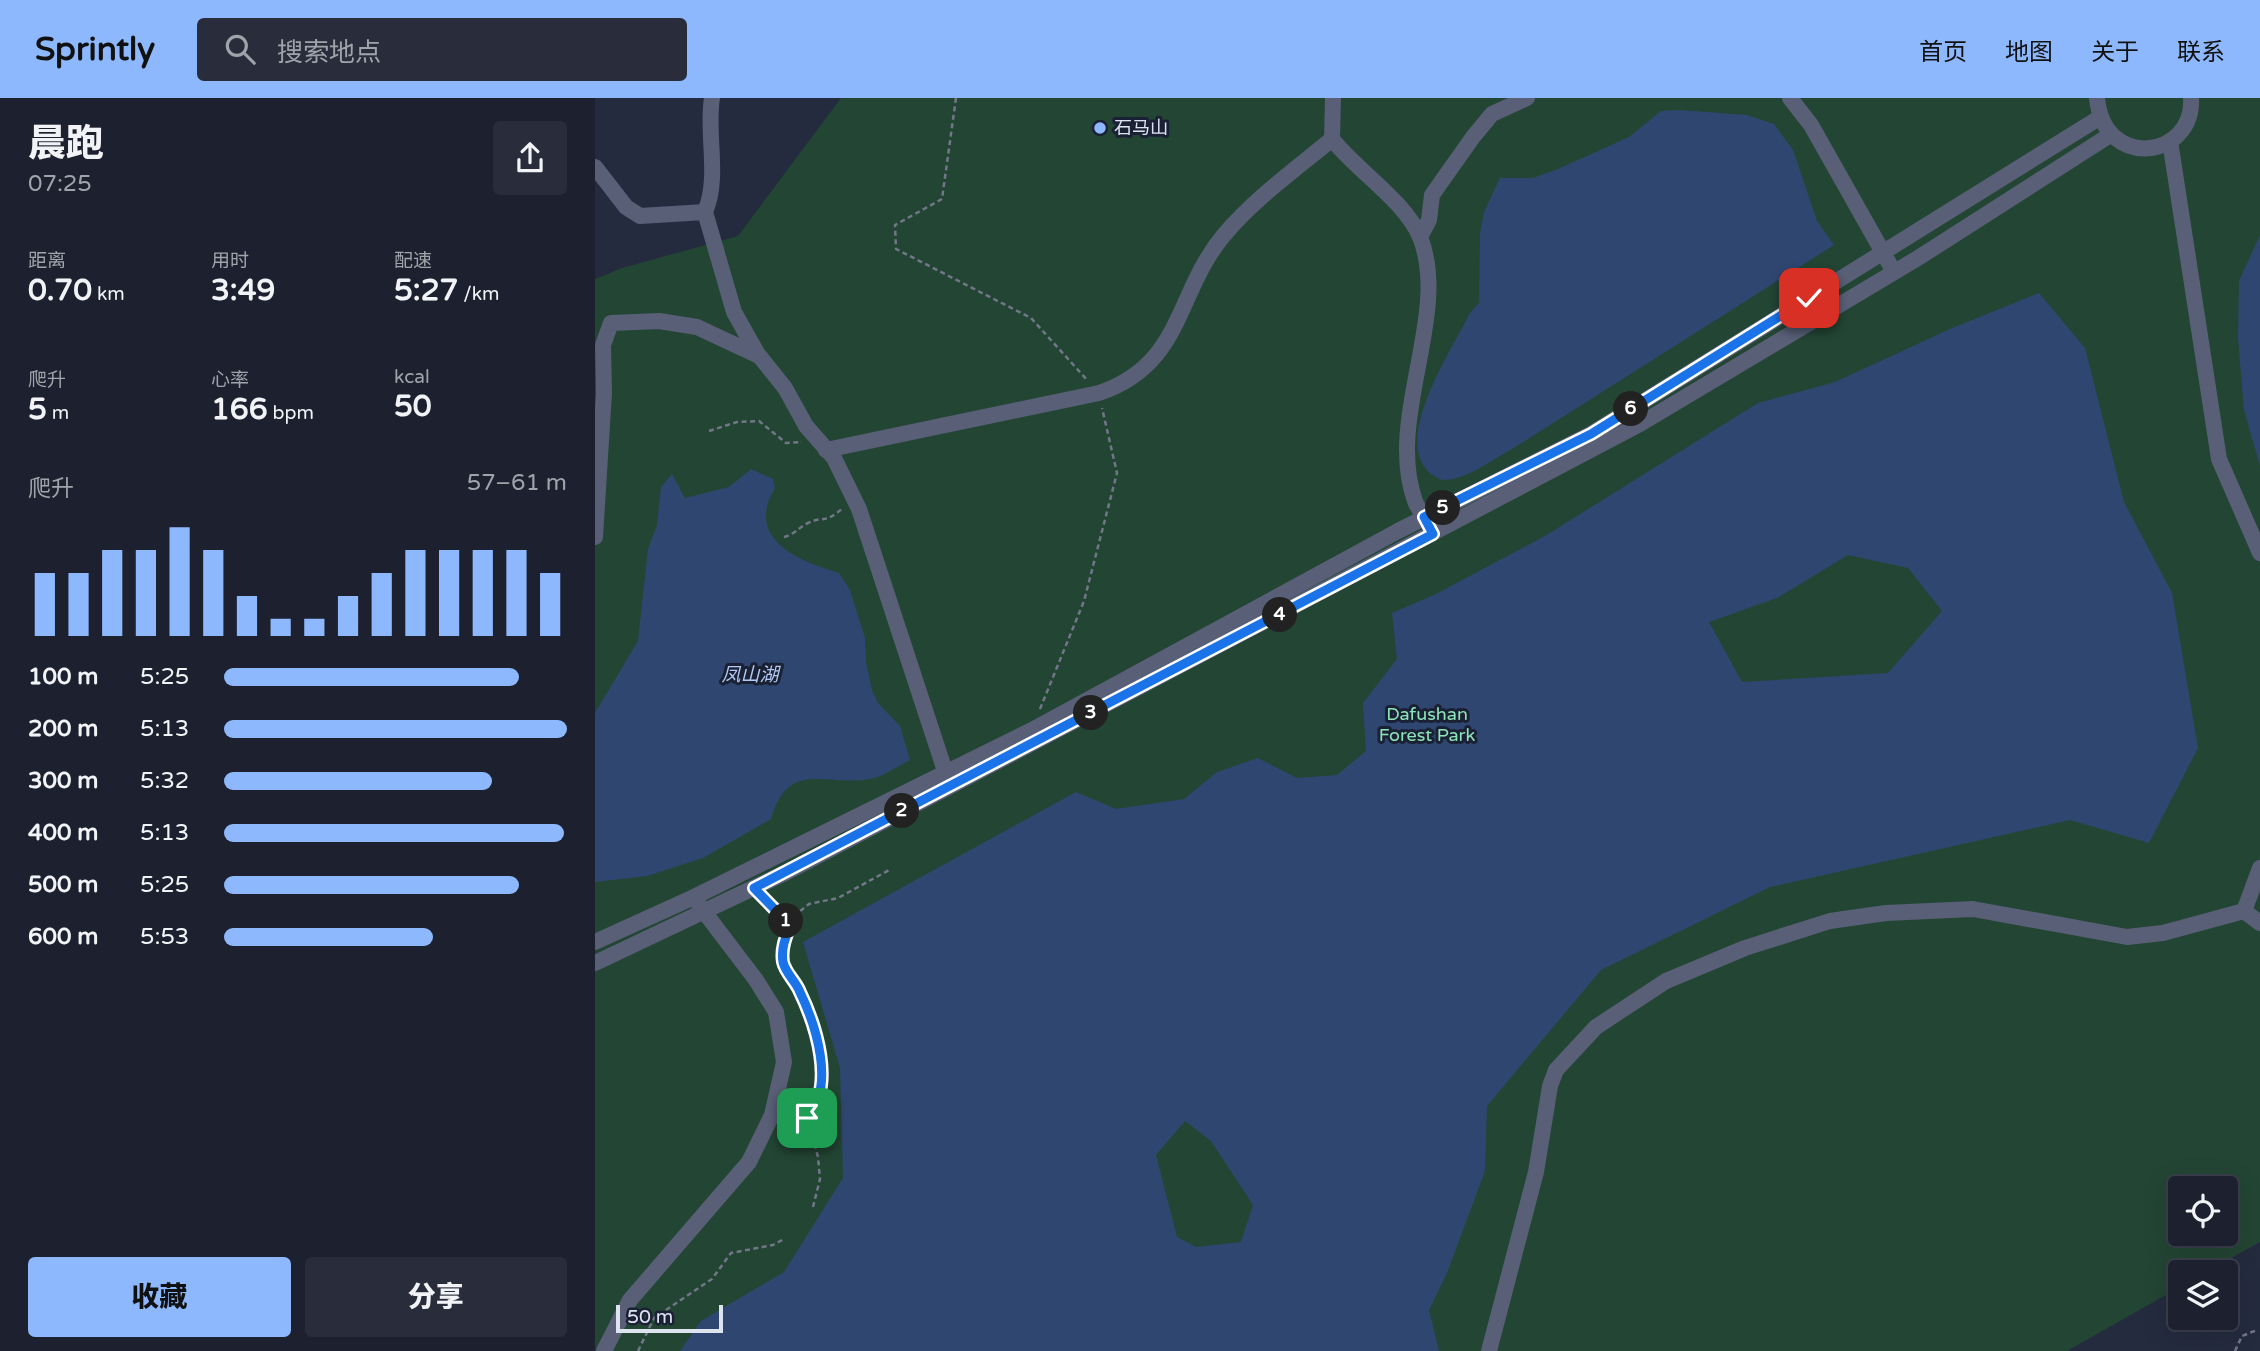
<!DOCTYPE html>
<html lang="zh">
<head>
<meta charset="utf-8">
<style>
  :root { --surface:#1c202f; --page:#292d3b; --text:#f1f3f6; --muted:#a0a3aa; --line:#3a3e4b; --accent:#8eb8fd }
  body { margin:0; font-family:"Varela Round","Noto Sans SC",sans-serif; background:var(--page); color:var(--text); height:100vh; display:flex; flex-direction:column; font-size:26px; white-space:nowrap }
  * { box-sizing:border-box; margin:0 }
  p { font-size:23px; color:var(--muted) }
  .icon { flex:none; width:38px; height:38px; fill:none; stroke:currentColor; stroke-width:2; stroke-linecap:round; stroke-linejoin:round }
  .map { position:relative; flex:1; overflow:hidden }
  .sheet { display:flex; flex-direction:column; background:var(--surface); width:595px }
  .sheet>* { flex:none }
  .tools { position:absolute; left:1573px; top:1078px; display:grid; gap:14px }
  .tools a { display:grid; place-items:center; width:70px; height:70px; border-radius:7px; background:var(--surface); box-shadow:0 7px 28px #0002,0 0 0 2px var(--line); font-size:35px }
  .scale { position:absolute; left:21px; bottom:18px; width:107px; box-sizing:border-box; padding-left:7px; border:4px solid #dee3f0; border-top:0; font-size:19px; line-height:24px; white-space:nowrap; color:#dee3f0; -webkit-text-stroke:5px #1b2134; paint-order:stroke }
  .pin { position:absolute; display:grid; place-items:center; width:60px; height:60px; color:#fff; margin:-30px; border-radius:14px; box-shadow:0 4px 10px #0006 }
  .km { position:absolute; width:35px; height:35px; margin:-18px; border-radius:50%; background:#222; color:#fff; font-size:19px; line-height:35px; text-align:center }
  .round { display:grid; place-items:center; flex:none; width:74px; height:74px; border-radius:7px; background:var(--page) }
  .headline { display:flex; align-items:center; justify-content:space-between; height:119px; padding:0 28px }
  h1 { font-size:38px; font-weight:800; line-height:52px }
  .stats { display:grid; grid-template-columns:repeat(3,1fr); gap:10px; height:119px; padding:7px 28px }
  .stats div { display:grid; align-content:center }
  .stats b { font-size:30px; font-weight:800 }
  .stats small { font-size:19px; font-weight:400 }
  .stats p { font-size:19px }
  .chart { height:196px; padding:14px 28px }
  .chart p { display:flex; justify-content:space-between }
  .chart svg { width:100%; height:126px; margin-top:7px; stroke:var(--accent); stroke-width:6 }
  .button { display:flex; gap:14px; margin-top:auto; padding:14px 28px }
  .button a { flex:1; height:80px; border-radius:7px; background:var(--accent); color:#111; font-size:28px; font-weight:800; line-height:80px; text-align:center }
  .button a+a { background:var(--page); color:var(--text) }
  ul { padding:0 28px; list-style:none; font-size:23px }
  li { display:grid; grid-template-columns:112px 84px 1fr; align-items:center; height:52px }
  li i { height:18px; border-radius:9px; background:var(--accent) }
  header { display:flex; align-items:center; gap:42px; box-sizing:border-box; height:98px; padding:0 35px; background:var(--accent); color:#111 }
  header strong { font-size:33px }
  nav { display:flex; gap:38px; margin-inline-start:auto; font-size:24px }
  .search { width:490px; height:63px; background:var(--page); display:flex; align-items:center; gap:18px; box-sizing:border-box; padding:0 24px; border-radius:7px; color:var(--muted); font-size:26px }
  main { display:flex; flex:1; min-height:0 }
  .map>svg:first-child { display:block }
  .green { fill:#234534; fill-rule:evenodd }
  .water { fill:#2f4770; fill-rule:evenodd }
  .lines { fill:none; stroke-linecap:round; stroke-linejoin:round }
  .path { stroke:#727788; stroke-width:2.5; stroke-dasharray:5 3.5; stroke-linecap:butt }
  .minor { stroke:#585f76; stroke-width:16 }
  .route-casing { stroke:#fff; stroke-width:14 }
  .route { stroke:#1a73e8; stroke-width:9 }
  .poi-dot { fill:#8eb8fd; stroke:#1b2134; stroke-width:2.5 }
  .labels { text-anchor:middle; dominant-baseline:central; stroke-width:6; stroke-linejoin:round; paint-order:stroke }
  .poi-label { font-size:18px; fill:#dee3f0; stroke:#1b2134; text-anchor:start }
  .park-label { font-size:18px; fill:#8de4b8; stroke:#1b2134 }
  .water-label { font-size:19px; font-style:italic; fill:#b2caf3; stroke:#1b2134 }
</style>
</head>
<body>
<header>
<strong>Sprintly</strong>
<div class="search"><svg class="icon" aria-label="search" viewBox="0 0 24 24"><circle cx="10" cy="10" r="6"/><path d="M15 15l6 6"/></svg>搜索地点</div>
<nav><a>首页</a><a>地图</a><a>关于</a><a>联系</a></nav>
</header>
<main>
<section class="sheet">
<div class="headline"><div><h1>晨跑</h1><p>07:25</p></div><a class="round"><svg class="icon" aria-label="share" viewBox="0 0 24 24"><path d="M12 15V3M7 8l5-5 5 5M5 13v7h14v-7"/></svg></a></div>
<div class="stats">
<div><p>距离</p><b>0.70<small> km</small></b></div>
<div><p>用时</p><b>3:49</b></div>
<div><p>配速</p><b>5:27<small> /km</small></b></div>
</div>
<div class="stats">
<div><p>爬升</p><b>5<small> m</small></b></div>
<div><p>心率</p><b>166<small> bpm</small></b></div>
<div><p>kcal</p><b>50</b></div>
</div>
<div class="chart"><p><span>爬升</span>57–61 m</p>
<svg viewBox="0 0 160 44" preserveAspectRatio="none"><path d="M5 44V22M15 44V22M25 44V14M35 44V14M45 44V6M55 44V14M65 44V30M75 44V38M85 44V38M95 44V30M105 44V22M115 44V14M125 44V14M135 44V14M145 44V14M155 44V22"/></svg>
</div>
<ul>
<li><b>100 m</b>5:25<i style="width:86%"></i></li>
<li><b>200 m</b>5:13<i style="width:100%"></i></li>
<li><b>300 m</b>5:32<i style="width:78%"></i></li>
<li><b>400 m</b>5:13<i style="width:99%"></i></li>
<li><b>500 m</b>5:25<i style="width:86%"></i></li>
<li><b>600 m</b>5:53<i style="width:61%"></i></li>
</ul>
<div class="button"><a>收藏</a><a>分享</a></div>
</section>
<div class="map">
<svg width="1665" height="1253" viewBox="0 0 1665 1253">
  <rect width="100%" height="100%" fill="#252b3f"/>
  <!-- green -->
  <path class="green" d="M246,0H1665V1144L1611,1174H1586L1585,1189L1472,1253H0V181L27,170L143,138ZM1586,1090H1631V1136H1586Z"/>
  <!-- water -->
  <g class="water">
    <path d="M1084,12L1152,17L1179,26L1198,52L1222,123L1239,147L917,351C898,361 870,383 848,382C843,381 837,377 834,374C797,340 858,250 875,215L884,205L885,136L889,114L905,80H938L963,71L1034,39L1066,13Z"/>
    <polygon points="1665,137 1665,368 1649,312 1643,240 1644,183"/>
    <path d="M1444,195L1490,250L1529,404L1577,495L1603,650L1554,745L1475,722L1175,789L1006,872L892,1008L890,1073L852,1175L834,1212L844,1253H85L106,1223L189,1174L248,1080L245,970L208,844L481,694L521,711L589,701L622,674L663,660L702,680L742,677L771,653L768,605L802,561L797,515L841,496L950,438L1163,305L1240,284L1355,231ZM1253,457L1313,470L1347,513L1293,575L1147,584L1114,524L1182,500ZM590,1023L616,1043L658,1107L646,1144L601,1149L582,1139L561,1057Z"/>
    <path d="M156,371L178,381L180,390C149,441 203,463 244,475L255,492L270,540L271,564L277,592L283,605L305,628L315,662C303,668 288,679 275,681C231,689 193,660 176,721L108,760L52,778L0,784V615L43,543L53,451L62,427L66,389L77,376L90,400L134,389Z"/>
  </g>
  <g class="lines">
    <!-- path -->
    <g class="path">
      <polyline points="361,0 347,101 300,127 301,151 436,220 493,283"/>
      <polyline points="114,333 142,324 164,323 191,345 207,344"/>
      <path d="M189,439C202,435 204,429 213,425C230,417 228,427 248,410"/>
      <polyline points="445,611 489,503 522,375 507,310"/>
      <polyline points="168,801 196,828"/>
      <polyline points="218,1109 225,1081 223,1059 212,1019 224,1004 224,958 213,910 188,867 192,835 204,814 214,806 243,800 296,771"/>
      <polyline points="43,1253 59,1220 117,1181 136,1155 178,1147 189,1141"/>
      <polyline points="1640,1253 1647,1238 1662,1232"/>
    </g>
    <!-- minor -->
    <g class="minor">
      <path d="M738,0L737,41C761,72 810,103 825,139C856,217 790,320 820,403C823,411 829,418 833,426"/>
      <polyline points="1195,0 1216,27 1299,174"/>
      <path d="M1502,0C1509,74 1600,60 1596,0"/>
      <polyline points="1575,43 1624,361 1665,455"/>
      <polyline points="0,69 31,109 45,118 110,114 139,214 162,255 190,290 211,328 239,360 264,411 350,673"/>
      <path d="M110,114C125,79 111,37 117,0"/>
      <polyline points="825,139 834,122 837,97 878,39 897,16 932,0"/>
      <path d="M231,352L504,295C589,266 580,195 629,137C659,101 701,71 737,41"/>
      <polyline points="0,439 9,295 8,247 16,225 64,223 102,229 164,258"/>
      <polyline points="1649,813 1665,770"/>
      <polyline points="0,844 99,799 437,632 803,433 996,336 1504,20"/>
      <polyline points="0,865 194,773 1045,326 1323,160 1515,37"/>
      <polyline points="9,1253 35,1202 154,1064 177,1017 189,964 181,914 161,882 104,807"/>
      <polyline points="894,1253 941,1074 955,988 961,972 1001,929 1071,883 1150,850 1235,823 1291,815 1378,811 1532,839 1568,835 1649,813 1665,825"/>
    </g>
  </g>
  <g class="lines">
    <defs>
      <path id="route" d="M212,1020C241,988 221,927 204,892C200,883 190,874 188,864C186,852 190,838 196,828L159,790L838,436L829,419L996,336L1214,200"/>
    </defs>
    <!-- route casing -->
    <use href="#route" class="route-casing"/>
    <!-- route -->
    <use href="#route" class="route"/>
  </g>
  <!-- markers -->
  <circle class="poi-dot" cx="505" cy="30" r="7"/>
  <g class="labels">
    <!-- poi labels -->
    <g class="poi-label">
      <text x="519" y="30">石马山</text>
    </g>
    <!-- park labels -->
    <g class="park-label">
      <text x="832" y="616">Dafushan<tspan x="832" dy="21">Forest Park</tspan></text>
    </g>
    <!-- water labels -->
    <g class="water-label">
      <text x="155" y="577">凤山湖</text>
    </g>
  </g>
</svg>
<div class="tools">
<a><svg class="icon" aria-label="locate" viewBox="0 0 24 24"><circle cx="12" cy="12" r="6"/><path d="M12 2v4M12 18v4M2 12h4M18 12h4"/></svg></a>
<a><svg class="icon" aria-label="layers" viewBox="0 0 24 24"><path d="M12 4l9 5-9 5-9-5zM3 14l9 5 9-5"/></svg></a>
</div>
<div class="scale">50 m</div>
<div class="pin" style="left:212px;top:1020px;background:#1e9e55"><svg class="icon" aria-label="arrive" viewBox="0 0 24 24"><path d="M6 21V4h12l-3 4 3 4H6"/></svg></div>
<div class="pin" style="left:1214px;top:200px;background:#d93025"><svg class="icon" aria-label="check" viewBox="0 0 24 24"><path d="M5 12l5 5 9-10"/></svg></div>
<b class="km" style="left:191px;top:823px">1</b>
<b class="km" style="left:307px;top:713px">2</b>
<b class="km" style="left:496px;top:615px">3</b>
<b class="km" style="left:685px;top:517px">4</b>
<b class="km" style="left:848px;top:410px">5</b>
<b class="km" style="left:1036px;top:311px">6</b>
</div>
</main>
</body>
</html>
